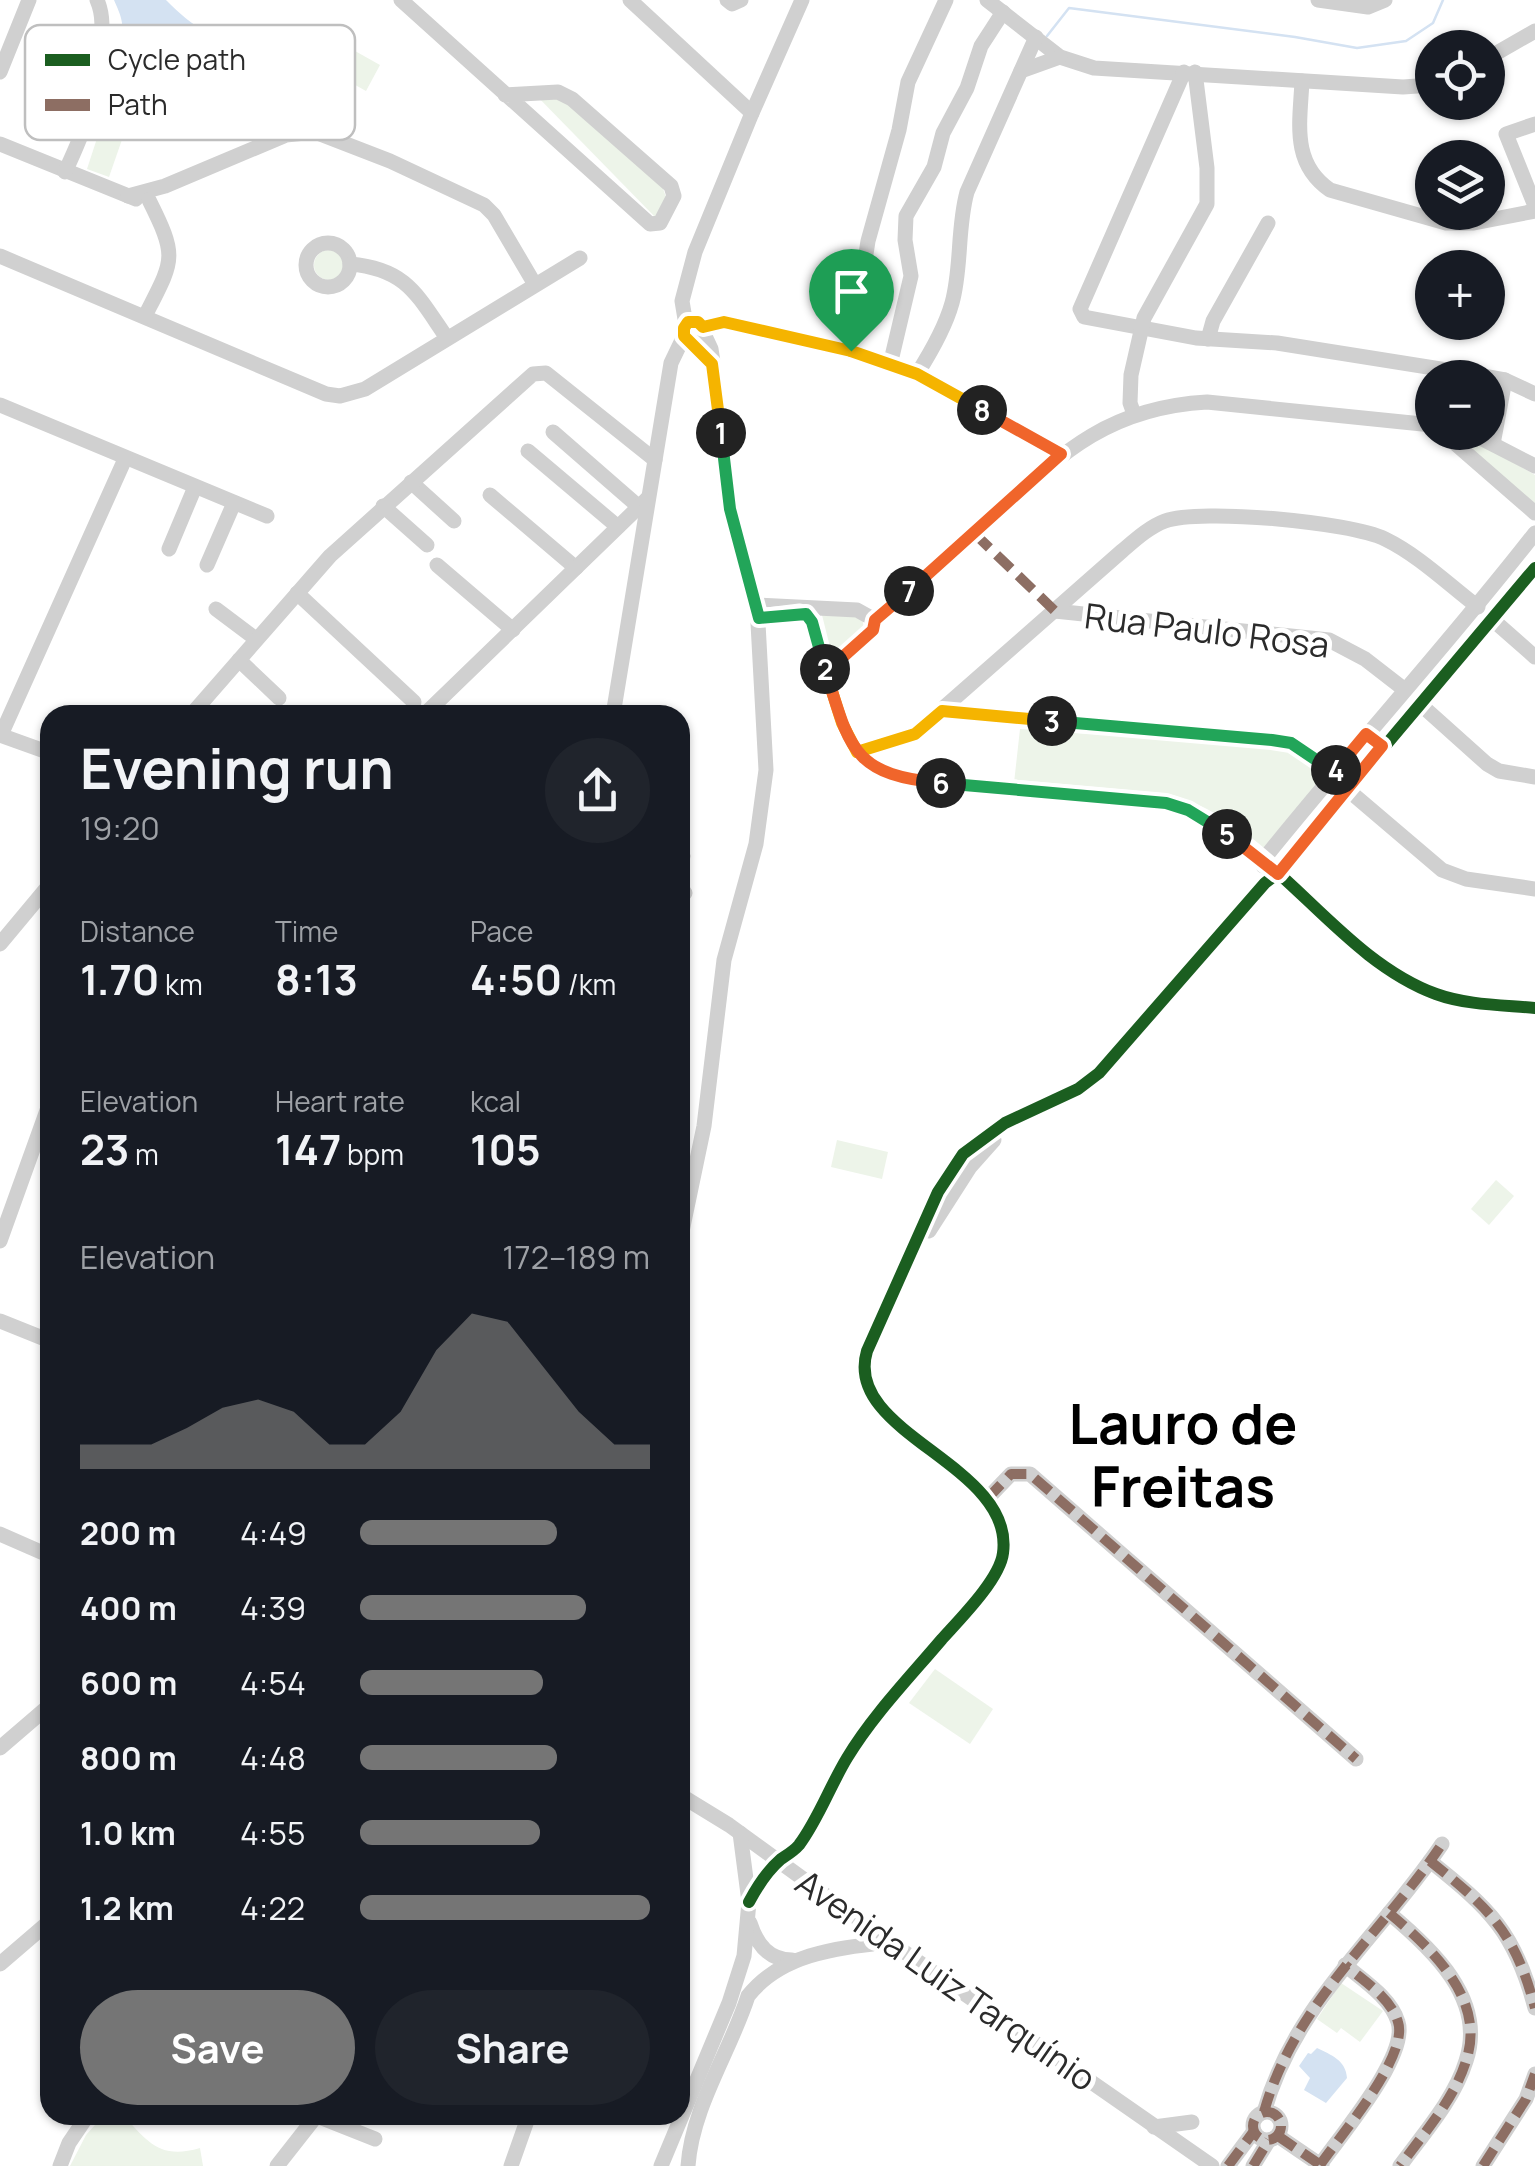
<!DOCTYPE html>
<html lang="en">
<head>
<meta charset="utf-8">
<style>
  :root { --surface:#171b24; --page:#20242c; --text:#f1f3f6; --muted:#9ea1a6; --accent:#757575 }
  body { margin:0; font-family:Manrope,sans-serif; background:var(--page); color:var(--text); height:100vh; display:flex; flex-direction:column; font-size:38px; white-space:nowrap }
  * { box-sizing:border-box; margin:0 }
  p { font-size:32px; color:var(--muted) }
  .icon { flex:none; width:55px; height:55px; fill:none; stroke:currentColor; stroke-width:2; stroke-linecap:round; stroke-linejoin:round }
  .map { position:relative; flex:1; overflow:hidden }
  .panel { position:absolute; left:40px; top:705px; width:650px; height:1420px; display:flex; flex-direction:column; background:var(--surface); border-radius:30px; box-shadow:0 2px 8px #0004 }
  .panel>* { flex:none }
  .fabs { position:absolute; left:1415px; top:30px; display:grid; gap:20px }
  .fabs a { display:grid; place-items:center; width:90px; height:90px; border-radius:50%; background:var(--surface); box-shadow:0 2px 8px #0004; font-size:50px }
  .pin { position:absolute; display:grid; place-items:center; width:85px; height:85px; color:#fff; margin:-102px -42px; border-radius:50% 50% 50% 0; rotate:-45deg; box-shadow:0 0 10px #0007 }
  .pin .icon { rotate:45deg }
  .km { position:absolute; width:50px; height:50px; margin:-25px; border-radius:50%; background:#222; color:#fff; font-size:28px; line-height:50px; text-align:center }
  .round { display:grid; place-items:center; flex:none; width:105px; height:105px; border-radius:52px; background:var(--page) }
  .summary { display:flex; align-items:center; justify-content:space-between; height:170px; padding:0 40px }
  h1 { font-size:55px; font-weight:700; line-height:75px }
  .metrics { display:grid; grid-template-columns:repeat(3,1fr); gap:15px; height:170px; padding:10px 40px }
  .metrics div { display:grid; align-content:center }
  .metrics b { font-size:42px; font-weight:700 }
  .metrics small { font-size:28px; font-weight:400 }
  .metrics p { font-size:28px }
  .chart { height:280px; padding:20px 40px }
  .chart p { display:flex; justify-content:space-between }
  .chart svg { width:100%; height:180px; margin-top:10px; fill:var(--accent); opacity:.7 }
  .cta { display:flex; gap:20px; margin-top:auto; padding:20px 40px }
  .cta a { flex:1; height:115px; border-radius:60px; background:var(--accent); color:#fff; font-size:40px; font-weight:700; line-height:115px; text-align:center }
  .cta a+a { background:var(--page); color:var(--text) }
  ul { padding:0 40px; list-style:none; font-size:32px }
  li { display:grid; grid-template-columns:160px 120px 1fr; align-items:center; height:75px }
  li i { height:25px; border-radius:12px; background:var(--accent) }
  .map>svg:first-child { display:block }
  .green { fill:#edf4e9 }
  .water { fill:#d4e2f2 }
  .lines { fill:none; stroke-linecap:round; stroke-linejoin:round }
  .stream { stroke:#d4e2f2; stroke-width:2.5 }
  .minor { stroke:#d0d0d0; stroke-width:15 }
  .quiet { stroke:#8d6e63; stroke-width:10; stroke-dasharray:20 10; stroke-linecap:butt }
  .cycleway-casing { stroke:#fff; stroke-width:19 }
  .cycleway { stroke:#1b5e20; stroke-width:12 }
  .split-1-casing { stroke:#fff; stroke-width:20 }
  .split-2-casing { stroke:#fff; stroke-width:20 }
  .split-3-casing { stroke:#fff; stroke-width:20 }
  .split-4-casing { stroke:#fff; stroke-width:20 }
  .split-5-casing { stroke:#fff; stroke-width:20 }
  .split-6-casing { stroke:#fff; stroke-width:20 }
  .split-7-casing { stroke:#fff; stroke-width:20 }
  .split-8-casing { stroke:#fff; stroke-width:20 }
  .split-9-casing { stroke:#fff; stroke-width:20 }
  .split-1 { stroke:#f5b400; stroke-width:12 }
  .split-2 { stroke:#22a559; stroke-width:12 }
  .split-3 { stroke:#f5b400; stroke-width:12 }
  .split-4 { stroke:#22a559; stroke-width:12 }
  .split-5 { stroke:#f0652b; stroke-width:12 }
  .split-6 { stroke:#22a559; stroke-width:12 }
  .split-7 { stroke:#f0652b; stroke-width:12 }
  .split-8 { stroke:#f0652b; stroke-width:12 }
  .split-9 { stroke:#f5b400; stroke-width:12 }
  .labels { text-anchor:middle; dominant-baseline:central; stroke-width:10; stroke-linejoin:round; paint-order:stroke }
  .street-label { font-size:35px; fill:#2b2b2b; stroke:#fff }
  .town-label { font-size:55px; font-weight:bold; fill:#000; stroke:#fff }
  .key { fill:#fff; stroke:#bfbfbf; stroke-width:2.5 }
  .key-label { font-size:28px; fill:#2b2b2b }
</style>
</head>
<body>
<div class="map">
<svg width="1535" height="2166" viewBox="0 0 1535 2166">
  <rect width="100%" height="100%" fill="#fff"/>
  <!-- green -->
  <g class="green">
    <polygon points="339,42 380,65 366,91 325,68"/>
    <polygon points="533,92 561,92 661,183 666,197 655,217"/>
    <polygon points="102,123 125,131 109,177 87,169"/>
    <circle cx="329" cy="265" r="15"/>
    <polygon points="1461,437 1470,437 1535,475 1535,508 1456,440"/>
    <polygon points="822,615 862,617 864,629 835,652 831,651"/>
    <polygon points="1020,729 1264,746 1301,754 1334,770 1264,854 1195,807 1014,783"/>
    <polygon points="837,1140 888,1152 882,1179 831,1167"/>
    <polygon points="1496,1180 1514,1196 1489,1225 1471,1209"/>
    <polygon points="935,1669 993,1709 970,1744 909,1703"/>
    <polygon points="1341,1983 1383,2011 1360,2042 1341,2028 1337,2033 1317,2019"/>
    <path d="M104,2115H123C148,2142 160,2160 200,2148L203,2166H70L86,2135Z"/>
  </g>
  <!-- water -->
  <g class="water">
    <path d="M114,0H166C195,29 210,38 251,41L261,60L255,71L244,78C214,64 197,69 172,89L198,129C185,132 171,138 158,139C102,140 123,55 122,23C121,15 117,7 114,0Z"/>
    <path d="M1317,2048C1331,2055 1346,2060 1347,2078L1326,2103L1304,2090L1310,2078L1299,2066L1308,2053L1311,2054Z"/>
  </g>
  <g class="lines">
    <!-- stream -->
    <polyline class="stream" points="1047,36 1069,8 1295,37 1357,48 1406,41 1433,23 1443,0"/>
    <!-- minor -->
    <g class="minor">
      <polyline points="401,0 650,224 660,223 674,196 671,186 572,99 558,92 505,95"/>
      <polyline points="630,0 752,113"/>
      <polyline points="727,0 732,4 741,0"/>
      <polyline points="987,0 1060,57 1094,68 1403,87 1432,85"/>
      <polyline points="1318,0 1368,7 1385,0"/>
      <polyline points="1488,58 1535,31"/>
      <polyline points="1021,71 1060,57"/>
      <polyline points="0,72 29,0"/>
      <polyline points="1184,72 1080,309 1084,317 1196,338 1277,343 1472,374 1505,380 1535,394"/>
      <path d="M1302,81C1300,123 1291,163 1330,190L1446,223H1474L1535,211"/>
      <polyline points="1535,124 1506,134 1535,206"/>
      <polyline points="0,144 136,199"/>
      <path d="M65,172C87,125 96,100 100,48C102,31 104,16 97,0"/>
      <polyline points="128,196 165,186 286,135 315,132 390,161 484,205 494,215 534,283"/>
      <circle cx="328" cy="265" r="22"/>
      <polyline points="0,256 326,394 340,396 365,389 580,258"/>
      <path d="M350,264C407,269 417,295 447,338"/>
      <path d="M145,316C174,259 178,258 149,200"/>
      <polyline points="686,325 682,301 695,252 752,113 802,0"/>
      <polyline points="703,327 724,322 762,330 851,351 917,374 1061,455"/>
      <polyline points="1208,339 1213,321 1268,223"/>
      <polyline points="693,343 713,364"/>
      <polyline points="851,351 868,241 899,130 908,82 946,0"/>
      <polyline points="890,365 911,276 905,240 906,216 934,167 943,133 967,88 981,46 1003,12"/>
      <path d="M917,374C931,352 945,328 952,303C962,267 957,228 967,192L1036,37"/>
      <polyline points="0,405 267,516"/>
      <polyline points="1134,414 1130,403 1131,375 1144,318 1207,204 1207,168 1195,72"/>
      <polyline points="553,432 639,507"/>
      <polyline points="1442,432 1535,513"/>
      <polyline points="1469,432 1535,466"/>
      <polyline points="1493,444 1505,380"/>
      <polyline points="528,451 618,527"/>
      <polyline points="411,482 454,521"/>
      <polyline points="490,495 576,568"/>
      <polyline points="383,506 427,545"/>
      <polyline points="169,549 195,487"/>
      <polyline points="207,565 234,503"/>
      <polyline points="437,565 513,630"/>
      <polyline points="297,593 414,702"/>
      <polyline points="757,605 857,610 875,620"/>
      <polyline points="216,609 256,639"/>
      <polyline points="1055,611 1329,640 1365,659 1405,690"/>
      <path d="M759,618L800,613L812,621C823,660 833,719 857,752C868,768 887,774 905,779L1166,803C1273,833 1333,956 1436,994C1466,1005 1503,1005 1535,1008"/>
      <polyline points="1493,620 1535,657"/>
      <polyline points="239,660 279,698"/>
      <path d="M826,672L873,629L875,620C910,590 945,560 979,529C1054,461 1100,408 1207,402L1432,425"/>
      <polyline points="1420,704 1487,764 1499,771 1535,777"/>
      <polyline points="942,711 1272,740 1291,743 1334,772"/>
      <polyline points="191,715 330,556 533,374 546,373 655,460"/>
      <polyline points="424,715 648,498"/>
      <polyline points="613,715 671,363 684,336"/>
      <polyline points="0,735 50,753"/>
      <polyline points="1,735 125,459"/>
      <path d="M857,752L915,733L1122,551C1135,540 1149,527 1165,521C1201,508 1350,522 1385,539C1418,555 1448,584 1478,607"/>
      <polyline points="1348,790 1442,870 1466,879 1535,889"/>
      <polyline points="680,855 683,856"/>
      <path d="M1263,866V860C1352,749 1448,645 1535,533"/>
      <polyline points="680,891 685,893"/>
      <polyline points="0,944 50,884"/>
      <polyline points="929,1231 970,1167 994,1140"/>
      <polyline points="0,1241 50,1102"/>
      <polyline points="680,1241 704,1126 724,960 756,844 766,770 757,605 726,492 715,375 711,349 704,334"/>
      <polyline points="0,1321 50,1341"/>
      <polyline points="987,1499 1011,1474 1030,1474 1356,1759"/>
      <polyline points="0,1534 50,1556"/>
      <polyline points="0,1748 50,1705"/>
      <polyline points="680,1795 729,1825 890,1942 1212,2166"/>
      <path d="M1430,1861C1490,1909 1515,1932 1535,2008"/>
      <path d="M749,1902C758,1885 767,1871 781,1859C787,1855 794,1851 799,1845C818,1820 830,1786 847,1758C873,1715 909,1678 942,1639C960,1619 1000,1579 1003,1553C1015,1464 842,1434 867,1351L938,1192L963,1154L1005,1123L1078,1089L1099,1073L1265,883L1278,873L1535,568"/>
      <path d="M1389,1913C1431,1948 1487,1999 1466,2061C1454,2100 1423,2134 1400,2166"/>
      <path d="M750,1923C757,1945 769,1960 792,1960"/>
      <polyline points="0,1964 50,1921"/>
      <path d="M1264,2112C1295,2002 1381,1935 1442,1844"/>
      <circle cx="1267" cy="2126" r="14"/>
      <polyline points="317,2116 375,2139"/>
      <polyline points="1154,2127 1192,2122"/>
      <polyline points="1278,2136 1322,2166"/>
      <path d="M1320,2165C1340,2136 1409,2056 1398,2022C1391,1998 1363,1980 1345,1965"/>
      <polyline points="60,2166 69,2143 88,2115"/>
      <polyline points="277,2166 317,2115"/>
      <polyline points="511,2166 529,2115"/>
      <polyline points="661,2166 729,2003 744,1956 749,1902 740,1833"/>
      <path d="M688,2166C692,2107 730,2052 748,1996C782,1953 838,1948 890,1942"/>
      <polyline points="1228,2166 1254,2131"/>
      <polyline points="1253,2166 1269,2140"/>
      <polyline points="1483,2166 1526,2099 1535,2074"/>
    </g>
    <!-- quiet -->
    <g class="quiet">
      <polyline points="975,534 1055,611"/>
      <polyline points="680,855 683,856"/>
      <polyline points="680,891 685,893"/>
      <polyline points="987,1499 1011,1474 1030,1474 1356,1759"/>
      <path d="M1430,1861C1490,1909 1515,1932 1535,2008"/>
      <path d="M1389,1913C1431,1948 1487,1999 1466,2061C1454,2100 1423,2134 1400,2166"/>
      <path d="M1264,2112C1295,2002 1381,1935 1442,1844"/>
      <circle cx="1267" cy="2126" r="14"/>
      <polyline points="1278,2136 1322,2166"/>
      <path d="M1320,2165C1340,2136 1409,2056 1398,2022C1391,1998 1363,1980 1345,1965"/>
      <polyline points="1228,2166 1254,2131"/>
      <polyline points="1253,2166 1269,2140"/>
      <polyline points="1483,2166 1526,2099 1535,2074"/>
    </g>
    <defs>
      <g id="cycleway">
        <path d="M759,618L800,613L812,621C823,660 833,719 857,752C868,768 887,774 905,779L1166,803C1273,833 1333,956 1436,994C1466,1005 1503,1005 1535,1008"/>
        <path d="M749,1902C758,1885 767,1871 781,1859C787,1855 794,1851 799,1845C818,1820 830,1786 847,1758C873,1715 909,1678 942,1639C960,1619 1000,1579 1003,1553C1015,1464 842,1434 867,1351L938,1192L963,1154L1005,1123L1078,1089L1099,1073L1265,883L1278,873L1535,568"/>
      </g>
    </defs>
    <!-- cycleway casing -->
    <use href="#cycleway" class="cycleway-casing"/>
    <!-- cycleway -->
    <use href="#cycleway" class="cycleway"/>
  </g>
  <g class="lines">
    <defs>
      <polyline id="split-1" points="721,433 712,364 684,336 684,328 688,322 698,322 703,327 724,322 851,351"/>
      <polyline id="split-2" points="721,433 730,509 759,618 806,614 812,622 825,669"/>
      <polyline id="split-3" points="825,669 842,723 857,752 915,734 942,711 1052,721"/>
      <polyline id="split-4" points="1052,721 1272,740 1291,743 1334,772 1336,770"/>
      <polyline id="split-5" points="1227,834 1278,874 1382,746 1366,734 1336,770"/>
      <polyline id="split-6" points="941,783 1166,803 1188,810 1227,834"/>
      <path id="split-7" d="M909,591L875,620L873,630L826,672C850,749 853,775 941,783"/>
      <polyline id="split-8" points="909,591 1061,454 982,410"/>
      <polyline id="split-9" points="851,351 917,374 982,410"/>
    </defs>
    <!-- split-1 casing -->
    <use href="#split-1" class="split-1-casing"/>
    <!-- split-2 casing -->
    <use href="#split-2" class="split-2-casing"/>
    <!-- split-3 casing -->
    <use href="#split-3" class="split-3-casing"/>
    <!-- split-4 casing -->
    <use href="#split-4" class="split-4-casing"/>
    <!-- split-5 casing -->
    <use href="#split-5" class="split-5-casing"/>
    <!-- split-6 casing -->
    <use href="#split-6" class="split-6-casing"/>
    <!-- split-7 casing -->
    <use href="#split-7" class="split-7-casing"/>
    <!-- split-8 casing -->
    <use href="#split-8" class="split-8-casing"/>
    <!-- split-9 casing -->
    <use href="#split-9" class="split-9-casing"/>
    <!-- split-1 -->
    <use href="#split-1" class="split-1"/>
    <!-- split-2 -->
    <use href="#split-2" class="split-2"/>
    <!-- split-3 -->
    <use href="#split-3" class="split-3"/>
    <!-- split-4 -->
    <use href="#split-4" class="split-4"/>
    <!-- split-5 -->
    <use href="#split-5" class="split-5"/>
    <!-- split-6 -->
    <use href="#split-6" class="split-6"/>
    <!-- split-7 -->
    <use href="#split-7" class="split-7"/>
    <!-- split-8 -->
    <use href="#split-8" class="split-8"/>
    <!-- split-9 -->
    <use href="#split-9" class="split-9"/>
  </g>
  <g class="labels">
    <!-- street labels -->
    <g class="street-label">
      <text transform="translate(1207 630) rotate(7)">Rua Paulo Rosa</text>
      <text transform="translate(946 1980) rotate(35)">Avenida Luiz Tarquínio</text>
    </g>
    <!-- town labels -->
    <g class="town-label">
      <text x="1183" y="1423">Lauro de<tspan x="1183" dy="63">Freitas</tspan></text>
    </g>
  </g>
  <!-- legend -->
  <rect x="25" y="25" width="330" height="115" rx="15" class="key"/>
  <rect x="45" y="54" width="45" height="12" fill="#1b5e20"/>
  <rect x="45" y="99" width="45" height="12" fill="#8d6e63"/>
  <g class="key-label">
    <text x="108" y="70">Cycle path</text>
    <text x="108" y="115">Path</text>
  </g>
</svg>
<div class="fabs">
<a><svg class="icon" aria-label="locate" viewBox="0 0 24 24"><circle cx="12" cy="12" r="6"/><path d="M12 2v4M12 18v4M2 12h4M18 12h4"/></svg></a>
<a><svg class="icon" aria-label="layers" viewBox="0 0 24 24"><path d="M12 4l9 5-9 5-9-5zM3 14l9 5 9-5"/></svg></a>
<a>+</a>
<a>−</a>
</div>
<div class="pin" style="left:851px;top:351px;background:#1e9e55"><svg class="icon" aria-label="arrive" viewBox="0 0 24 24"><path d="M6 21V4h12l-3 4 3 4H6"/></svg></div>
<b class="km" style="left:721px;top:433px">1</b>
<b class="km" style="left:825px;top:669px">2</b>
<b class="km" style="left:1052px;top:721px">3</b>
<b class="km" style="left:1336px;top:770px">4</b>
<b class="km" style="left:1227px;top:834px">5</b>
<b class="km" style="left:941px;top:783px">6</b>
<b class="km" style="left:909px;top:591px">7</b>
<b class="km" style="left:982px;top:410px">8</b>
<section class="panel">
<div class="summary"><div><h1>Evening run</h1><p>19:20</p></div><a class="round"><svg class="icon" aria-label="share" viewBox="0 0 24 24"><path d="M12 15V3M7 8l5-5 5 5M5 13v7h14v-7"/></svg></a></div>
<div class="metrics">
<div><p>Distance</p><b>1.70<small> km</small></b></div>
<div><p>Time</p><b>8:13</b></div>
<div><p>Pace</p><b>4:50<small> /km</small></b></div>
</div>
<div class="metrics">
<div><p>Elevation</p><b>23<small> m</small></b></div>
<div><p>Heart rate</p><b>147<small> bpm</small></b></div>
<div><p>kcal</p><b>105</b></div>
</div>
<div class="chart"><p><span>Elevation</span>172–189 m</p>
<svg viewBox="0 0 160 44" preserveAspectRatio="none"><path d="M0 44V38L10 38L20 38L30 34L40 29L50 27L60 30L70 38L80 38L90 30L100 15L110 6L120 8L130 19L140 30L150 38L160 38V44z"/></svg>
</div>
<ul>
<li><b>200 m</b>4:49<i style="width:68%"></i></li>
<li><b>400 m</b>4:39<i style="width:78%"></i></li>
<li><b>600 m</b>4:54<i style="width:63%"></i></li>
<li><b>800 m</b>4:48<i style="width:68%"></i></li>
<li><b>1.0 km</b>4:55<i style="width:62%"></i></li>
<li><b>1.2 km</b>4:22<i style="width:100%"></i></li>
</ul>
<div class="cta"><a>Save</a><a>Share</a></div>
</section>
</div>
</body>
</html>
